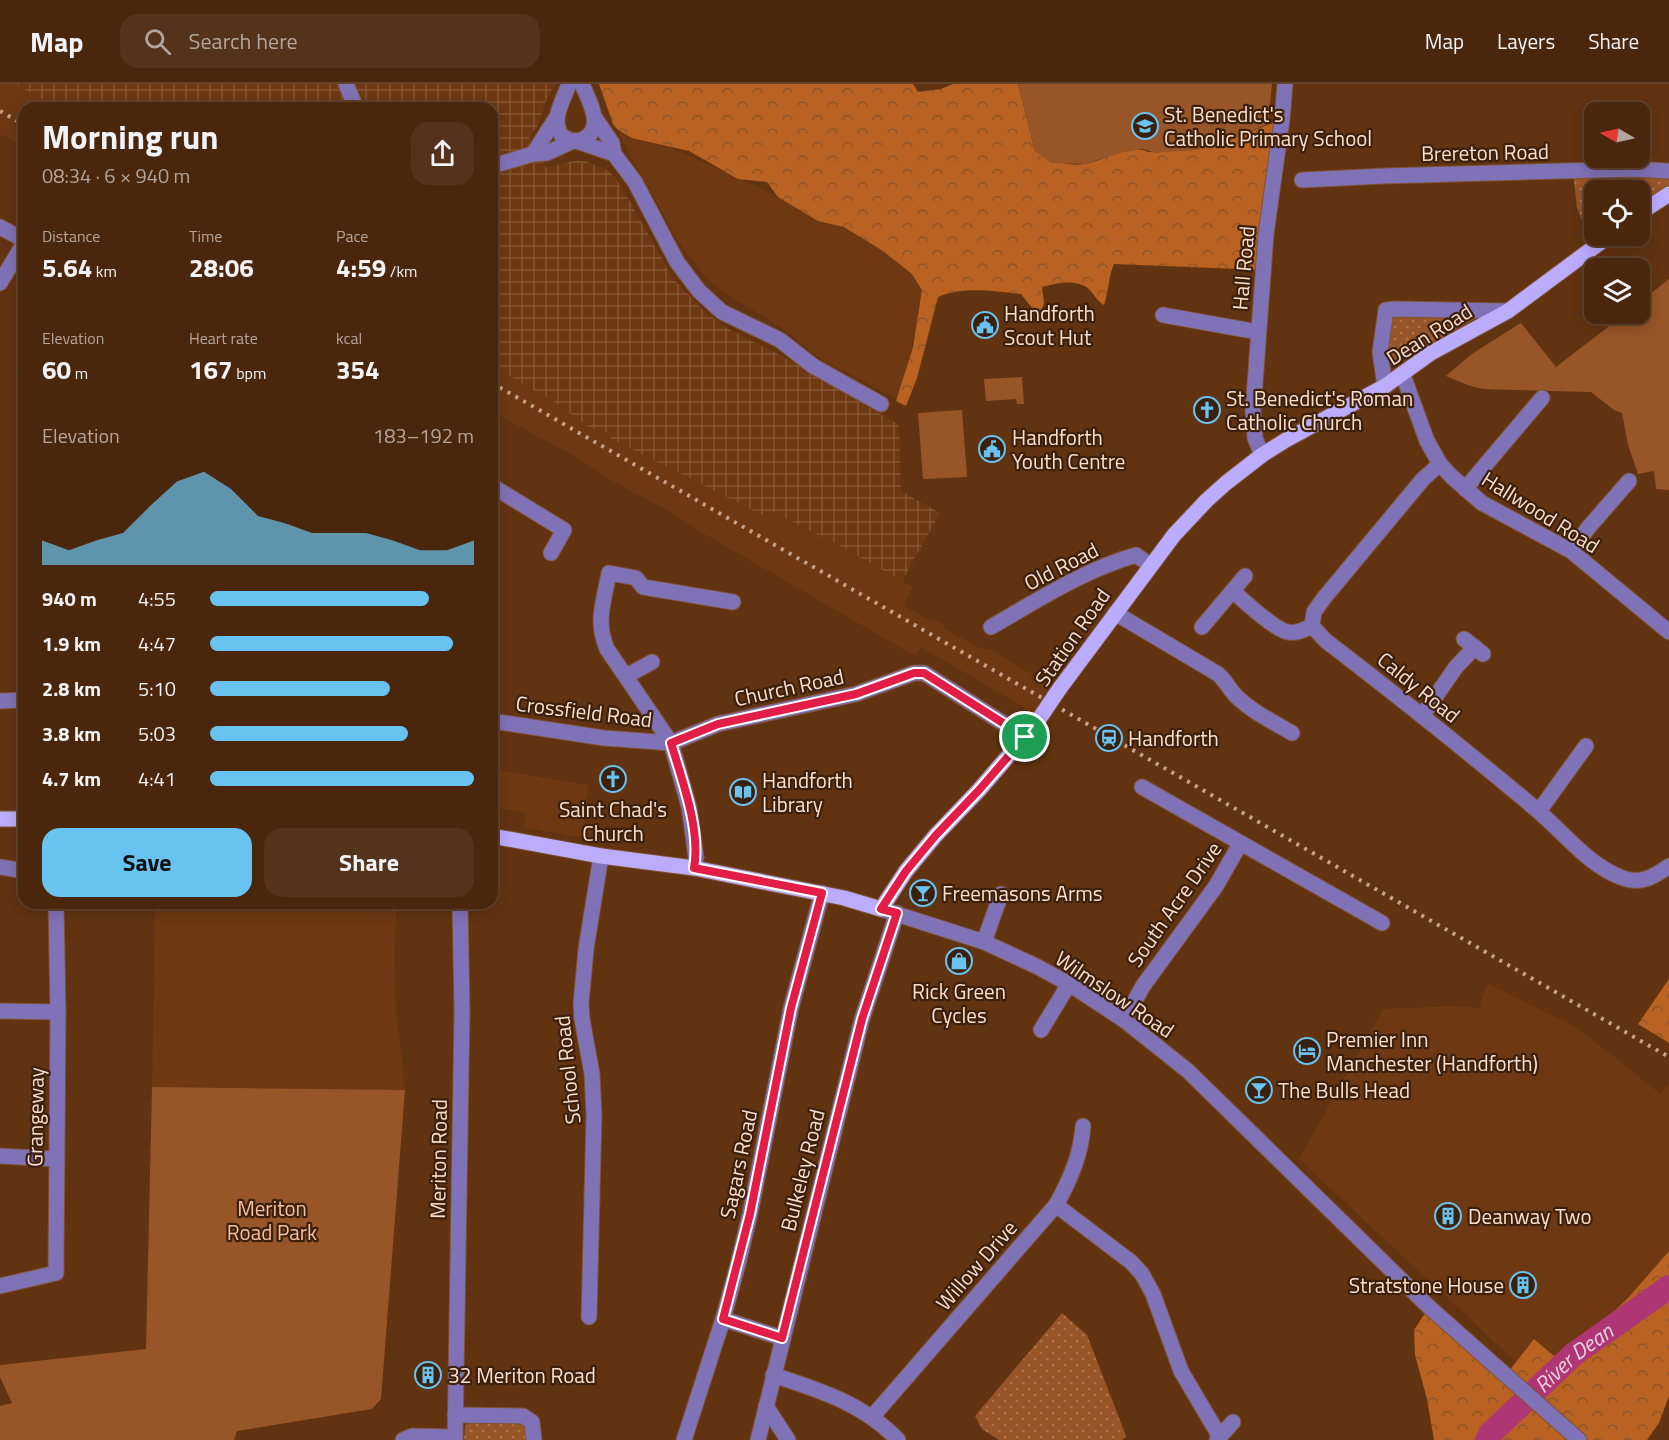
<!DOCTYPE html>
<html lang="en">
<head>
<meta charset="utf-8">
<style>
  :root { --surface:#4a260d; --page:#54321b; --text:#f1f3f6; --muted:#b2a59d; --line:#61432e; --accent:#69c3f1 }
  body { margin:0; font-family:"Titillium Web",sans-serif; background:var(--page); color:var(--text); height:100vh; display:flex; flex-direction:column; font-size:22px; white-space:nowrap }
  * { box-sizing:border-box; margin:0 }
  p { font-size:20px; color:var(--muted) }
  .icon { flex:none; width:33px; height:33px; fill:none; stroke:currentColor; stroke-width:2; stroke-linecap:round; stroke-linejoin:round }
  .map { position:relative; flex:1; overflow:hidden }
  .panel { position:absolute; left:18px; top:18px; width:480px; height:807px; display:flex; flex-direction:column; background:var(--surface); border-radius:18px; box-shadow:0 3px 15px #0003,0 0 0 2px var(--line) }
  .panel>* { flex:none }
  .needle { width:39px; rotate:279deg }
  .controls { position:absolute; left:1584px; top:18px; display:grid; gap:12px }
  .controls a { display:grid; place-items:center; width:66px; height:66px; border-radius:12px; background:var(--surface); box-shadow:0 3px 15px #0003,0 0 0 2px var(--line); font-size:30px }
  .pin { position:absolute; display:grid; place-items:center; width:51px; height:51px; color:#fff; margin:-26px; border:3px solid #fff; border-radius:50%; box-shadow:0 2px 6px #0007 }
  .round { display:grid; place-items:center; flex:none; width:63px; height:63px; border-radius:18px; background:var(--page) }
  .headline { display:flex; align-items:center; justify-content:space-between; height:102px; padding:0 24px }
  h1 { font-size:33px; font-weight:700; line-height:45px }
  .stats { display:grid; grid-template-columns:repeat(3,1fr); gap:9px; height:102px; padding:6px 24px }
  .stats div { display:grid; align-content:center }
  .stats b { font-size:26px; font-weight:700 }
  .stats small { font-size:16px; font-weight:400 }
  .stats p { font-size:16px }
  .chart { height:168px; padding:12px 24px }
  .chart p { display:flex; justify-content:space-between }
  .chart svg { width:100%; height:108px; margin-top:6px; fill:var(--accent); opacity:.7 }
  .cta { display:flex; gap:12px; margin-top:auto; padding:12px 24px }
  .cta a { flex:1; height:69px; border-radius:18px; background:var(--accent); color:#111; font-size:24px; font-weight:700; line-height:69px; text-align:center }
  .cta a+a { background:var(--page); color:var(--text) }
  ul { padding:0 24px; list-style:none; font-size:20px }
  li { display:grid; grid-template-columns:96px 72px 1fr; align-items:center; height:45px }
  li i { height:15px; border-radius:8px; background:var(--accent) }
  header { display:flex; align-items:center; gap:36px; box-sizing:border-box; height:84px; padding:0 30px; background:var(--surface); border-bottom:2px solid var(--line) }
  header strong { font-size:28px }
  nav { display:flex; gap:33px; margin-inline-start:auto; font-size:21px }
  .search { width:420px; height:54px; background:var(--page); display:flex; align-items:center; gap:15px; box-sizing:border-box; padding:0 21px; border-radius:18px; color:var(--muted); font-size:22px }
  .map>svg:first-child { display:block }
  .built { fill:#6e3912 }
  .industrial { fill:url(#industrial-grid) }
  .grass { fill:url(#grass-dots) }
  .forest { fill:url(#forest-crowns) }
  .green { fill:#985528 }
  .lines { fill:none; stroke-linecap:round; stroke-linejoin:round }
  .river { stroke:#af3675; stroke-width:24 }
  .minor-casing { stroke:#7e5233; stroke-width:17 }
  .major-casing { stroke:#7e5233; stroke-width:17 }
  .minor { stroke:#8072b6; stroke-width:15 }
  .major { stroke:#bcacfe; stroke-width:15 }
  .rail { stroke:#c6a28a; stroke-width:4; stroke-dasharray:3 6; stroke-linecap:butt }
  .major-bridge-casing { stroke:#7e5233; stroke-width:17; stroke-linecap:butt }
  .major-bridge { stroke:#bcacfe; stroke-width:15 }
  .route-casing { stroke:#fff; stroke-width:12 }
  .route { stroke:#e11d48; stroke-width:8 }
  .labels { text-anchor:middle; dominant-baseline:central; stroke-width:4.5; stroke-linejoin:round; paint-order:stroke }
  .poi-label { font-size:21px; fill:#fcdecc; stroke:#3b200e; text-anchor:start }
  .street-label { font-size:21px; fill:#fcdecc; stroke:#3b200e }
  .park-label { font-size:21px; fill:#f6be9c; stroke:#3b200e }
  .water-label { font-size:22px; font-style:italic; fill:#f0d0dd; stroke:#3b200e }
</style>
</head>
<body>
<header>
<strong>Map</strong>
<div class="search"><svg class="icon" aria-label="search" viewBox="0 0 24 24"><circle cx="10" cy="10" r="6"/><path d="M15 15l6 6"/></svg>Search here</div>
<nav><a>Map</a><a>Layers</a><a>Share</a></nav>
</header>
<div class="map">
<svg width="1669" height="1356" viewBox="0 0 1669 1356">
  <defs>
    <pattern id="industrial-grid" width="8" height="8" patternUnits="userSpaceOnUse" patternTransform="scale(1.5)"><rect width="8" height="8" fill="#6e3912"/><path d="M0 4h8M4 0v8" fill="none" stroke="#845533"/></pattern>
    <pattern id="grass-dots" width="8" height="8" patternUnits="userSpaceOnUse" patternTransform="scale(1.5)"><rect width="8" height="8" fill="#985528"/><path d="M2 2h.1M6 6h.1" fill="none" stroke="#ac7550" stroke-width="1.8" stroke-linecap="round"/></pattern>
    <pattern id="forest-crowns" width="20" height="18" patternUnits="userSpaceOnUse" patternTransform="scale(1.5)"><rect width="20" height="18" fill="#b96221"/><path d="M2 6a3 3 0 1 1 6 0M12 15a3 3 0 1 1 6 0" fill="none" stroke="#8d562c"/></pattern>
  </defs>
  <rect width="100%" height="100%" fill="#623311"/>
  <!-- built -->
  <g class="built">
    <polygon points="0,0 15,0 58,24 24,24 24,62 0,50"/>
    <polygon points="624,42 848,144 928,192 899,316 821,275 786,247 721,206 705,193 678,157 619,50"/>
    <polygon points="492,282 556,319 590,344 606,348 610,354 766,433 771,427 838,461 913,503 904,522 930,537 932,534 944,541 943,544 984,566 989,565 1033,591 1031,595 1042,601 1044,598 1053,603 1037,631 921,563 915,572 701,448 666,425 616,399 570,369 492,328"/>
    <polygon points="492,685 589,701 581,753 524,744 526,729 492,723"/>
    <polygon points="155,819 397,819 394,866 395,914 405,1006 152,1003"/>
    <polygon points="1488,899 1576,943 1661,1010 1667,1001 1669,1002 1669,1167 1628,1214 1592,1249 1554,1272 1534,1255 1516,1278 1299,1075 1383,925 1453,922 1479,924"/>
  </g>
  <!-- industrial -->
  <polygon class="industrial" points="15,0 556,0 547,14 537,43 529,53 547,84 573,77 585,77 609,87 616,95 631,119 672,193 704,227 728,245 782,272 899,341 901,407 940,429 902,497 838,461 771,427 766,433 610,354 606,348 590,344 556,319 492,282 492,24 58,24"/>
  <!-- grass -->
  <g class="grass">
    <polygon points="1573,87 1669,87 1669,110 1640,129 1640,106 1594,106 1594,152 1609,152 1593,163 1577,124"/>
    <polygon points="1414,231 1415,233 1434,233 1435,231 1478,233 1389,283 1386,276 1393,232"/>
    <polygon points="1062,1229 1087,1251 1126,1352 1122,1356 999,1356 982,1345 975,1332"/>
    <polygon points="471,1336 526,1340 528,1356 464,1356 465,1342"/>
  </g>
  <!-- forest -->
  <g class="forest">
    <path d="M599,0H913L918,8L941,5L953,0H1018L1035,67C1050,75 1066,83 1084,80C1102,78 1131,59 1148,68L1193,66L1222,59L1278,37L1263,186L1114,180C1108,193 1109,207 1104,221C1097,217 1095,212 1090,206C1078,194 1056,199 1042,203L1044,219L1041,228L1032,224L1021,210C995,207 963,202 938,213L917,294L906,322L896,317L913,263L922,206L912,190L883,167L844,143L818,137L778,113L767,98L738,95L689,67L632,54L618,46L613,40Z"/>
    <polygon points="1669,895 1669,959 1638,940"/>
    <polygon points="1669,1167 1669,1312 1659,1339 1647,1356 1434,1356 1427,1315 1415,1271 1414,1246 1429,1223 1505,1292 1534,1255 1554,1272 1592,1249 1628,1214"/>
  </g>
  <!-- green -->
  <g class="green">
    <polygon points="1018,0 1272,0 1268,40 1222,59 1193,66 1155,69 1143,65 1124,68 1085,80 1051,79 1035,67"/>
    <polygon points="1669,195 1669,406 1656,405 1654,387 1638,390 1628,361 1622,329 1614,326 1591,308 1483,305 1470,302 1446,292 1473,269 1521,239 1556,283 1625,230 1640,230 1640,218"/>
    <polygon points="1022,293 1024,320 1017,320 1016,315 986,317 984,295"/>
    <polygon points="962,326 967,393 923,395 918,329"/>
    <polygon points="152,1003 405,1006 381,1315 372,1325 237,1347 234,1356 0,1356 0,1322 12,1319 0,1293 0,1281 146,1265"/>
  </g>
  <g class="lines">
    <!-- river -->
    <path class="river" id="s1" d="M1487,1356L1490,1350L1574,1270L1669,1203"/>
    <defs>
      <g id="minor">
        <polyline points="346,0 356,24"/>
        <path d="M569,0C563,17 550,36 562,52C569,57 577,59 585,54C605,43 588,15 582,0"/>
        <polyline points="595,34 612,59 614,70 635,98 677,178 699,207 722,228 780,256 813,282 881,320"/>
        <polyline points="576,57 614,70"/>
        <polyline points="533,70 556,34"/>
        <polyline points="492,82 533,70 547,69 573,57"/>
        <polyline points="1302,96 1383,92 1635,85 1669,87"/>
        <polyline points="0,143 24,156"/>
        <polyline points="0,199 24,159"/>
        <polyline points="1163,231 1258,248"/>
        <polyline points="1403,291 1427,357 1440,380 1452,393 1482,419 1571,467 1669,548"/>
        <polyline points="1385,302 1380,268 1386,226 1395,225 1508,227"/>
        <polyline points="1262,371 1255,354 1253,327 1266,150 1282,36 1285,0"/>
        <path d="M1440,380L1423,395L1324,514L1314,528L1312,542L1326,557C1398,612 1468,668 1537,726C1564,749 1589,782 1623,794C1641,801 1655,792 1669,782"/>
        <polyline points="492,402 564,446 551,469"/>
        <polyline points="1465,405 1542,314"/>
        <polyline points="1571,467 1588,444 1629,397"/>
        <path d="M1233,507C1244,517 1275,546 1288,548C1297,550 1305,545 1312,542"/>
        <path d="M1115,529L1218,590C1226,597 1229,605 1236,612C1251,627 1273,638 1292,649"/>
        <path d="M991,543C1038,516 1084,486 1136,471L1150,481"/>
        <polyline points="1202,543 1245,492"/>
        <polyline points="1464,555 1483,570"/>
        <polyline points="626,592 652,578"/>
        <polyline points="0,617 24,616"/>
        <polyline points="1422,632 1456,583 1475,563"/>
        <polyline points="492,637 604,654 671,659 718,640 856,610 914,589 924,589 1025,653"/>
        <polyline points="1142,703 1382,839"/>
        <polyline points="1539,727 1586,662"/>
        <polyline points="0,783 24,787"/>
        <path d="M694,784L696,773L689,723L671,659L607,565C595,537 604,517 609,489L636,494L643,503L733,518"/>
        <polyline points="881,825 984,858 1038,883 1069,900 1124,936 1188,987 1429,1223 1579,1356"/>
        <polyline points="984,858 1001,810"/>
        <polyline points="0,927 58,928"/>
        <polyline points="1124,936 1143,902 1216,802 1240,760"/>
        <polyline points="1041,946 1069,900"/>
        <polyline points="0,1072 56,1075"/>
        <polyline points="1056,1121 1131,1178 1142,1190 1153,1210 1181,1287 1220,1353"/>
        <polyline points="0,1202 56,1189 58,928 56,819"/>
        <polyline points="589,1233 594,1031 592,990 582,935 581,919 586,865 601,772"/>
        <polyline points="723,1235 782,1254"/>
        <path d="M773,1291C819,1306 864,1320 898,1356"/>
        <polyline points="766,1322 788,1356"/>
        <polyline points="455,1331 523,1332 532,1338 534,1356"/>
        <path d="M872,1333L1056,1121C1070,1096 1081,1071 1083,1042"/>
        <polyline points="403,1356 412,1352 455,1353"/>
        <polyline points="455,1356 462,928 460,819"/>
        <polyline points="684,1356 723,1235 738,1180 750,1130 791,924 822,809"/>
        <polyline points="758,1356 862,935 897,829"/>
        <polyline points="1217,1356 1233,1338"/>
      </g>
      <g id="major">
        <polyline points="1640,129 1669,110"/>
        <polyline points="1060,604 1174,451 1207,416 1226,399 1262,371 1286,356 1385,302 1431,269 1508,227 1609,152"/>
        <polyline points="0,735 24,735"/>
        <polyline points="492,752 601,772 694,784 844,814 881,825 906,787 936,751 979,706 1035,641"/>
      </g>
    </defs>
    <!-- minor casing -->
    <use href="#minor" class="minor-casing"/>
    <!-- major casing -->
    <use href="#major" class="major-casing"/>
    <!-- minor -->
    <use href="#minor" class="minor"/>
    <!-- major -->
    <use href="#major" class="major"/>
    <!-- rail -->
    <g class="rail">
      <polyline points="0,27 24,41"/>
      <polyline points="492,299 1669,973"/>
    </g>
    <defs>
      <polyline id="major-bridge" points="1035,641 1060,604"/>
    </defs>
    <!-- major-bridge casing -->
    <use href="#major-bridge" class="major-bridge-casing"/>
    <!-- major-bridge -->
    <use href="#major-bridge" class="major-bridge"/>
  </g>
  <g class="lines">
    <defs>
      <path id="route" d="M914,589H924L1025,653L979,706L936,751L906,787L881,825L897,829L862,935L782,1254L723,1235L750,1130L791,924L822,809L694,784C701,746 682,696 671,659L718,640L856,610Z"/>
    </defs>
    <!-- route casing -->
    <use href="#route" class="route-casing"/>
    <!-- route -->
    <use href="#route" class="route"/>
  </g>
  <!-- icons -->
  <defs>
    <symbol id="school-ring" viewBox="-11 -11 22 22"><circle r="9.5" fill="#3b200e" stroke="#69c3f1" stroke-width="1.5"/><path d="M0-5L7-2L0 1L-7-2ZM-4 1L0 2.5L4 1V4Q0 6-4 4Z" fill="#69c3f1"/></symbol>
    <symbol id="civic-ring" viewBox="-11 -11 22 22"><circle r="9.5" fill="#3b200e" stroke="#69c3f1" stroke-width="1.5"/><path d="M-.6-6.5H3V-4.5H.6V-3L4-1V1h2V6H-6V1h2V-1L-.6-3ZM-1.2 2.5V6h2.4V2.5Z" fill="#69c3f1"/></symbol>
    <symbol id="church-ring" viewBox="-11 -11 22 22"><circle r="9.5" fill="#3b200e" stroke="#69c3f1" stroke-width="1.5"/><path d="M-1.2-6h2.4v3.5h3.3v2.4h-3.3V6h-2.4V-.1h-3.3v-2.4h3.3Z" fill="#69c3f1"/></symbol>
    <symbol id="station-ring" viewBox="-11 -11 22 22"><circle r="9.5" fill="#3b200e" stroke="#69c3f1" stroke-width="1.5"/><path d="M-3-6H3Q5-6 5-4V2Q5 4 3 4L4.5 6H3L1.5 4h-3L-3 6H-4.5L-3 4Q-5 4-5 2V-4Q-5-6-3-6ZM-3.5-4v3h7v-3ZM-3.5 1v1.5H-2V1ZM2 1v1.5H3.5V1Z" fill="#69c3f1"/></symbol>
    <symbol id="library-ring" viewBox="-11 -11 22 22"><circle r="9.5" fill="#3b200e" stroke="#69c3f1" stroke-width="1.5"/><path d="M-6-4Q-3-5.5-.7-3.5V5Q-3 3-6 4ZM6-4Q3-5.5 .7-3.5V5Q3 3 6 4Z" fill="#69c3f1"/></symbol>
    <symbol id="bar-ring" viewBox="-11 -11 22 22"><circle r="9.5" fill="#3b200e" stroke="#69c3f1" stroke-width="1.5"/><path d="M-6-5H6L.8 .8V4.5H3.5V6h-7V4.5H-.8V.8Z" fill="#69c3f1"/></symbol>
    <symbol id="shop-ring" viewBox="-11 -11 22 22"><circle r="9.5" fill="#3b200e" stroke="#69c3f1" stroke-width="1.5"/><path d="M-5-2.5h2.3a2.7 3.5 0 0 1 5.4 0H5L5.5 6h-11ZM-1.5-2.5h3a1.5 2.3 0 0 0-3 0Z" fill="#69c3f1"/></symbol>
    <symbol id="hotel-ring" viewBox="-11 -11 22 22"><circle r="9.5" fill="#3b200e" stroke="#69c3f1" stroke-width="1.5"/><path d="M-6-4.5h1.5V1H6V5H4.5V3h-9V5H-6ZM-4 0a1.8 1.8 0 1 1 3.6 0ZM.5 0V-2.5h3Q6-2.5 6 0Z" fill="#69c3f1"/></symbol>
    <symbol id="building-ring" viewBox="-11 -11 22 22"><circle r="9.5" fill="#3b200e" stroke="#69c3f1" stroke-width="1.5"/><path d="M-4-6H4V6H1V3H-1V6H-4ZM-2.5-4.3h1.7v1.8h-1.7ZM.8-4.3h1.7v1.8H.8ZM-2.5-1h1.7V.8h-1.7ZM.8-1h1.7V.8H.8Z" fill="#69c3f1"/></symbol>
  </defs>
  <g fill-rule="evenodd">
    <use href="#school-ring" x="1130" y="27" width="30" height="30"/>
    <use href="#civic-ring" x="970" y="226" width="30" height="30"/>
    <use href="#church-ring" x="1192" y="311" width="30" height="30"/>
    <use href="#civic-ring" x="977" y="350" width="30" height="30"/>
    <use href="#station-ring" x="1094" y="639" width="30" height="30"/>
    <use href="#church-ring" x="598" y="680" width="30" height="30"/>
    <use href="#library-ring" x="728" y="693" width="30" height="30"/>
    <use href="#bar-ring" x="908" y="794" width="30" height="30"/>
    <use href="#shop-ring" x="944" y="862" width="30" height="30"/>
    <use href="#hotel-ring" x="1292" y="952" width="30" height="30"/>
    <use href="#bar-ring" x="1244" y="991" width="30" height="30"/>
    <use href="#building-ring" x="1433" y="1117" width="30" height="30"/>
    <use href="#building-ring" x="1508" y="1186" width="30" height="30"/>
    <use href="#building-ring" x="413" y="1276" width="30" height="30"/>
  </g>
  <g class="labels">
    <!-- poi labels -->
    <g class="poi-label">
      <text x="1164" y="30">St. Benedict's<tspan x="1164" dy="24">Catholic Primary School</tspan></text>
      <text x="1004" y="229">Handforth<tspan x="1004" dy="24">Scout Hut</tspan></text>
      <text x="1226" y="314">St. Benedict's Roman<tspan x="1226" dy="24">Catholic Church</tspan></text>
      <text x="1012" y="353">Handforth<tspan x="1012" dy="24">Youth Centre</tspan></text>
      <text x="1128" y="654">Handforth</text>
      <text x="762" y="696">Handforth<tspan x="762" dy="24">Library</tspan></text>
      <text x="613" y="725" text-anchor="middle">Saint Chad's<tspan x="613" dy="24">Church</tspan></text>
      <text x="942" y="809">Freemasons Arms</text>
      <text x="959" y="907" text-anchor="middle">Rick Green<tspan x="959" dy="24">Cycles</tspan></text>
      <text x="1326" y="955">Premier Inn<tspan x="1326" dy="24">Manchester (Handforth)</tspan></text>
      <text x="1278" y="1006">The Bulls Head</text>
      <text x="1468" y="1132">Deanway Two</text>
      <text x="1504" y="1201" text-anchor="end">Stratstone House</text>
      <text x="448" y="1291">32 Meriton Road</text>
    </g>
    <!-- street labels -->
    <g class="street-label">
      <text transform="translate(1485 68) rotate(-1)">Brereton Road</text>
      <text transform="translate(1243 184) rotate(-85)">Hall Road</text>
      <text transform="translate(1429 250) rotate(-32)">Dean Road</text>
      <text transform="translate(1541 428) rotate(32)">Hallwood Road</text>
      <text transform="translate(1061 482) rotate(-27)">Old Road</text>
      <text transform="translate(1072 553) rotate(-55)">Station Road</text>
      <text transform="translate(789 603) rotate(-12)">Church Road</text>
      <text transform="translate(1419 603) rotate(39)">Caldy Road</text>
      <text transform="translate(584 627) rotate(7)">Crossfield Road</text>
      <text transform="translate(1174 820) rotate(-55)">South Acre Drive</text>
      <text transform="translate(1115 910) rotate(34)">Wilmslow Road</text>
      <text transform="translate(567 986) rotate(-96)">School Road</text>
      <text transform="translate(35 1033) rotate(-89)">Grangeway</text>
      <text transform="translate(438 1075) rotate(-89)">Meriton Road</text>
      <text transform="translate(738 1080) rotate(-78)">Sagars Road</text>
      <text transform="translate(802 1086) rotate(-76)">Bulkeley Road</text>
      <text transform="translate(976 1181) rotate(-49)">Willow Drive</text>
    </g>
    <!-- park labels -->
    <g class="park-label">
      <text x="272" y="1124">Meriton<tspan x="272" dy="24">Road Park</tspan></text>
    </g>
    <!-- water labels -->
    <g class="water-label">
      <text stroke="none"><textPath href="#s1" startOffset="120">River Dean</textPath></text>
    </g>
  </g>
</svg>
<div class="controls">
<a><svg class="needle" viewBox="-14 -14 28 28"><path d="M0-13l5 13h-10z" fill="#e53935"/><path d="M0 13l5-13h-10z" fill="#b2a59d"/></svg></a>
<a><svg class="icon" aria-label="locate" viewBox="0 0 24 24"><circle cx="12" cy="12" r="6"/><path d="M12 2v4M12 18v4M2 12h4M18 12h4"/></svg></a>
<a><svg class="icon" aria-label="layers" viewBox="0 0 24 24"><path d="M12 4l9 5-9 5-9-5zM3 14l9 5 9-5"/></svg></a>
</div>
<div class="pin" style="left:1025px;top:653px;background:#1e9e55"><svg class="icon" aria-label="arrive" viewBox="0 0 24 24"><path d="M6 21V4h12l-3 4 3 4H6"/></svg></div>
<section class="panel">
<div class="headline"><div><h1>Morning run</h1><p>08:34 · 6 × 940 m</p></div><a class="round"><svg class="icon" aria-label="share" viewBox="0 0 24 24"><path d="M12 15V3M7 8l5-5 5 5M5 13v7h14v-7"/></svg></a></div>
<div class="stats">
<div><p>Distance</p><b>5.64<small> km</small></b></div>
<div><p>Time</p><b>28:06</b></div>
<div><p>Pace</p><b>4:59<small> /km</small></b></div>
</div>
<div class="stats">
<div><p>Elevation</p><b>60<small> m</small></b></div>
<div><p>Heart rate</p><b>167<small> bpm</small></b></div>
<div><p>kcal</p><b>354</b></div>
</div>
<div class="chart"><p><span>Elevation</span>183–192 m</p>
<svg viewBox="0 0 160 44" preserveAspectRatio="none"><path d="M0 44V34L10 38L20 34L30 31L40 20L50 10L60 6L70 13L80 24L90 27L100 31L110 31L120 31L130 34L140 38L150 38L160 34V44z"/></svg>
</div>
<ul>
<li><b>940 m</b>4:55<i style="width:83%"></i></li>
<li><b>1.9 km</b>4:47<i style="width:92%"></i></li>
<li><b>2.8 km</b>5:10<i style="width:68%"></i></li>
<li><b>3.8 km</b>5:03<i style="width:75%"></i></li>
<li><b>4.7 km</b>4:41<i style="width:100%"></i></li>
</ul>
<div class="cta"><a>Save</a><a>Share</a></div>
</section>
</div>
</body>
</html>
